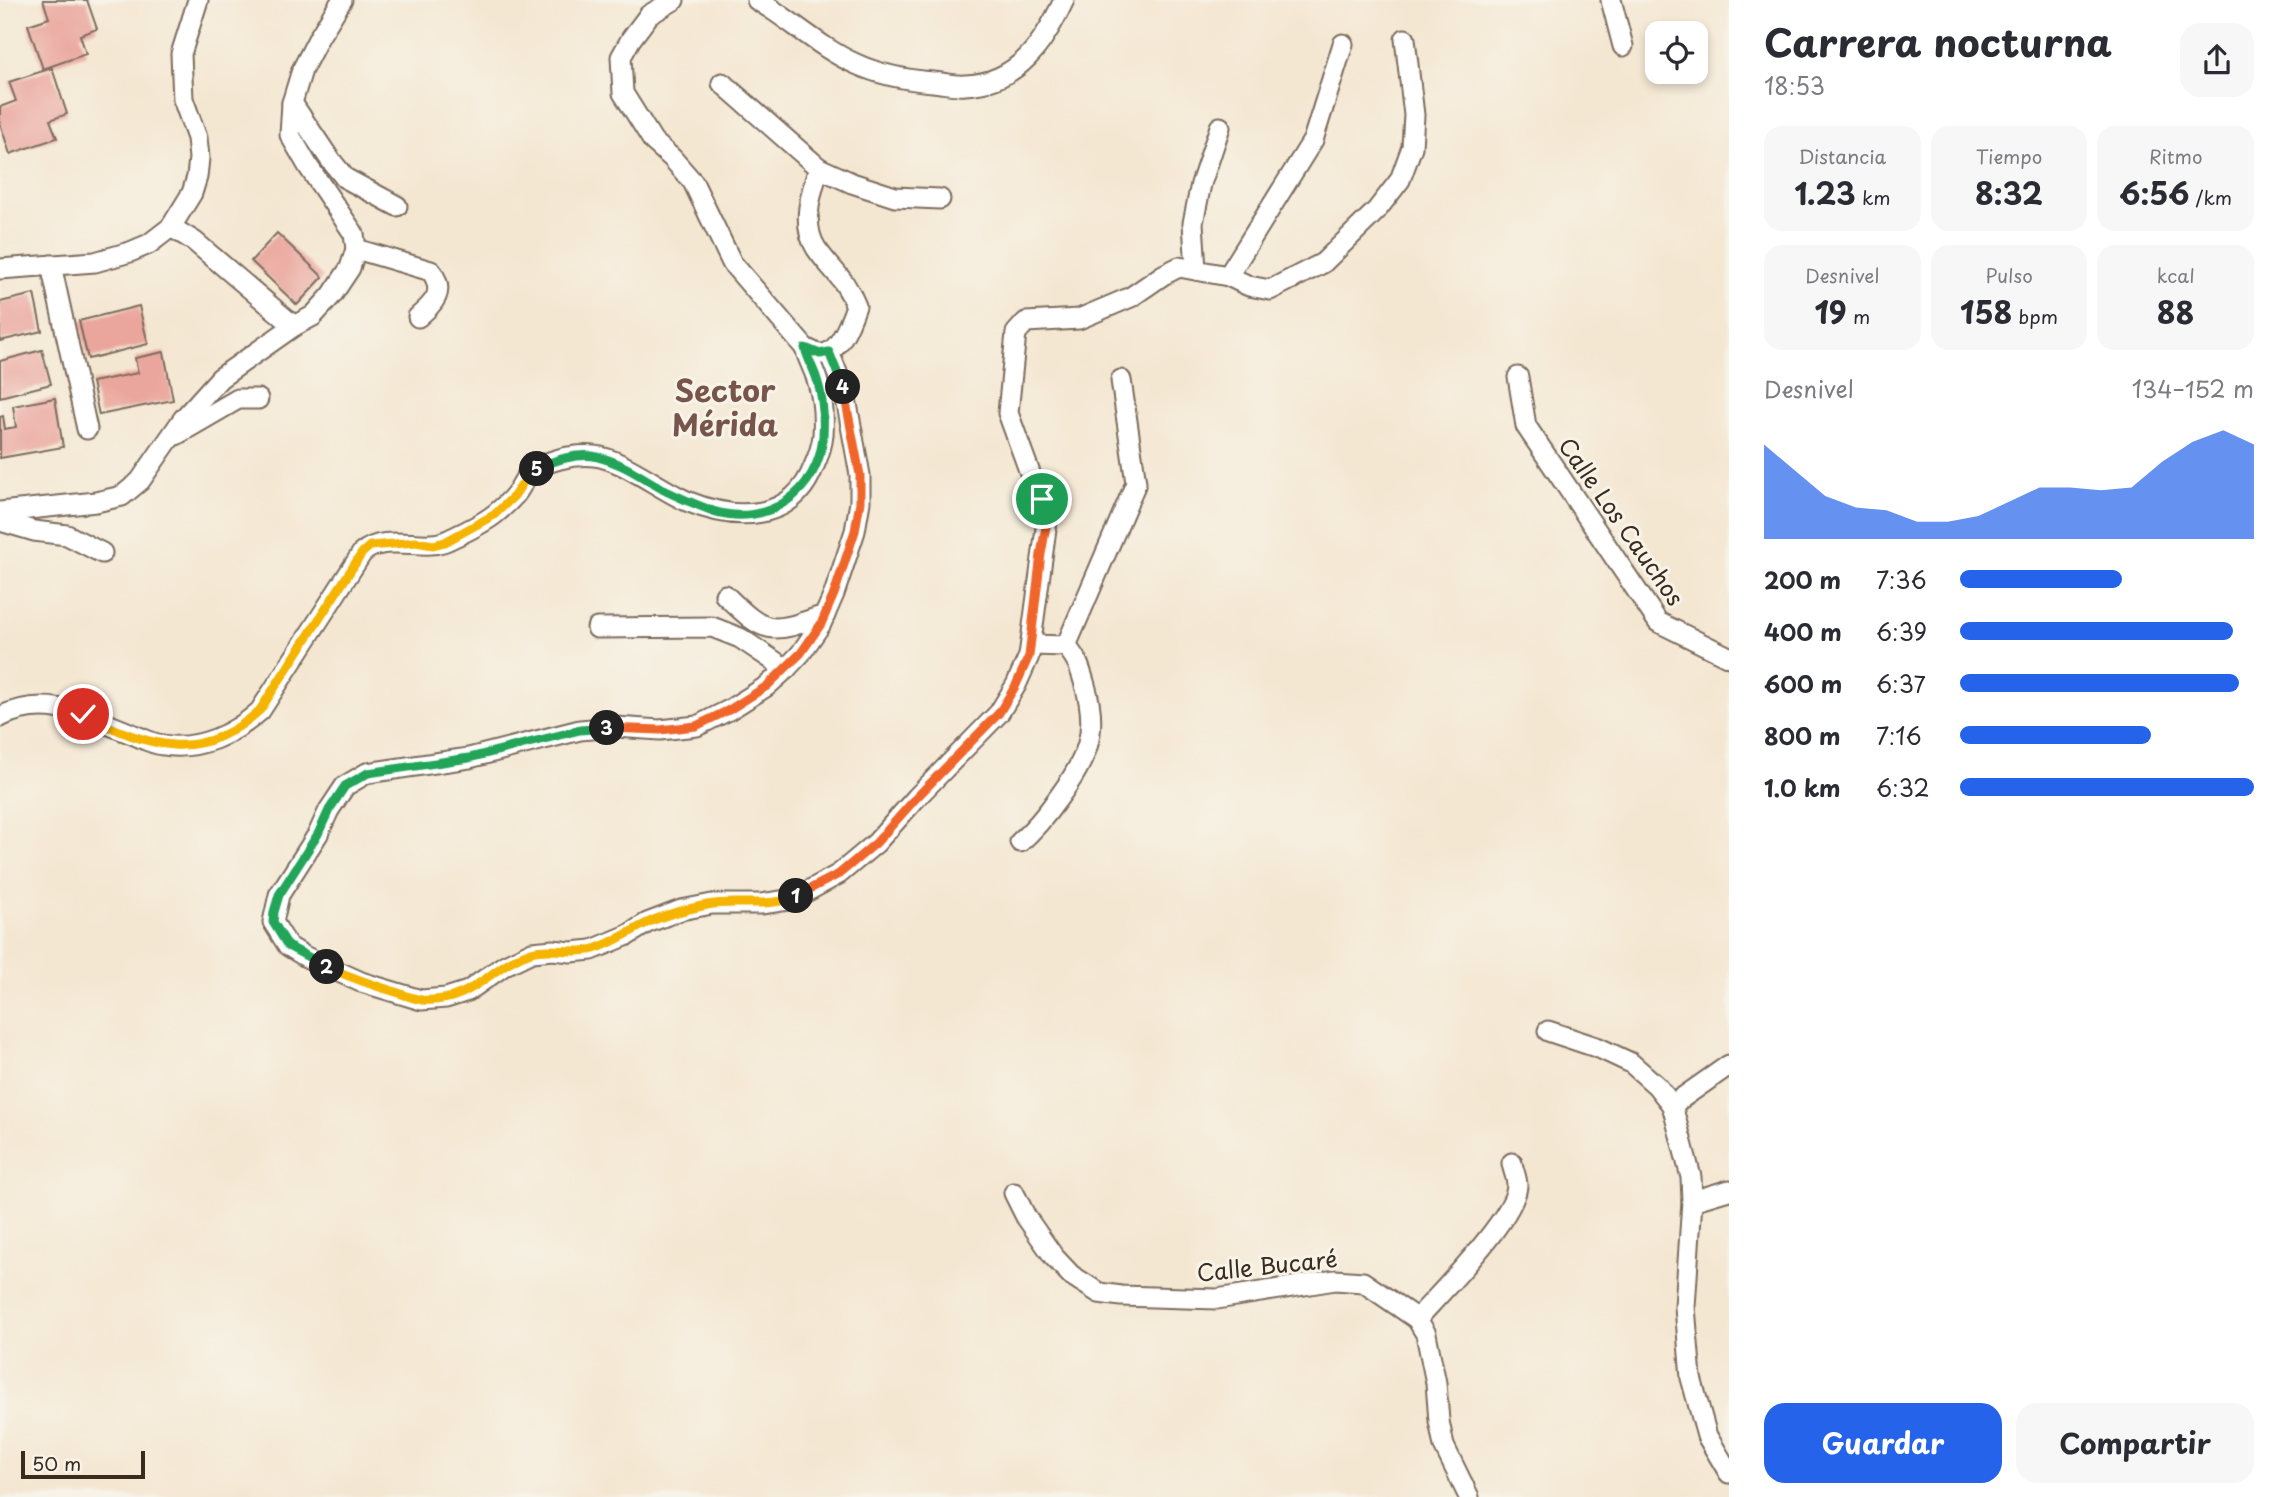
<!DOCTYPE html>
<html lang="es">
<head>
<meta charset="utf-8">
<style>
  :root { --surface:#fff; --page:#f7f7f7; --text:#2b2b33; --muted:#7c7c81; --accent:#2563eb }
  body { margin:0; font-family:"Playpen Sans",sans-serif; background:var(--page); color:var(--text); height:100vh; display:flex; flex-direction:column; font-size:26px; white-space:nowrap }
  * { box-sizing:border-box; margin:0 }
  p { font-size:23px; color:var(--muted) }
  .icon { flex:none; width:38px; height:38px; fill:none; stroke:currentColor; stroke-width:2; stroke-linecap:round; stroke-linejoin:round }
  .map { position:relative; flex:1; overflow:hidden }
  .details { display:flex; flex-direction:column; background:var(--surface); width:560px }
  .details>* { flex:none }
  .controls { position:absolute; left:1645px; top:21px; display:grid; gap:14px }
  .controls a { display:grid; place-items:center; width:63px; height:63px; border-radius:14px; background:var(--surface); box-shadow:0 4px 10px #0003; font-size:35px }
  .scale { position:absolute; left:21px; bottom:18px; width:124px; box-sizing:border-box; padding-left:7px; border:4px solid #3b2a1e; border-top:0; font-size:19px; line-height:24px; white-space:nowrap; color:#3b2a1e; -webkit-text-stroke:5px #f7f3e8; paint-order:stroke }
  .pin { position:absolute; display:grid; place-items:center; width:60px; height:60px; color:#fff; margin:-30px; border:4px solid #fff; border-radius:50%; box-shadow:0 2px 7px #0007 }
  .km { position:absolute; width:35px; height:35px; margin:-18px; border-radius:50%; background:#222; color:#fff; font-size:19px; line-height:35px; text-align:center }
  .round { display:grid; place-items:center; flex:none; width:74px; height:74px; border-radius:21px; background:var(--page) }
  .summary { display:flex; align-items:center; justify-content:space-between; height:119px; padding:0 35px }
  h1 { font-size:38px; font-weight:700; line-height:52px }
  .stats { display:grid; grid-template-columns:repeat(3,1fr); gap:10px; height:119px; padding:7px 35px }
  .stats div { display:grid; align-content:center; border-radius:18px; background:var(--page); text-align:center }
  .stats b { font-size:30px; font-weight:700 }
  .stats small { font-size:19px; font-weight:400 }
  .stats p { font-size:19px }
  .chart { height:196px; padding:14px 35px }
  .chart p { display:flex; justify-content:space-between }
  .chart svg { width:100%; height:126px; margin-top:7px; fill:var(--accent); opacity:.7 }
  .primary-button { display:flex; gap:14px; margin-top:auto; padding:14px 35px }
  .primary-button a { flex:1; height:80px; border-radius:21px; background:var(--accent); color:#fff; font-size:28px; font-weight:700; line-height:80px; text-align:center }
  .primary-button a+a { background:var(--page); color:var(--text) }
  ul { padding:0 35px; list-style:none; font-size:23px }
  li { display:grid; grid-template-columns:112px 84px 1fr; align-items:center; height:52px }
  li i { height:18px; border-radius:9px; background:var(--accent) }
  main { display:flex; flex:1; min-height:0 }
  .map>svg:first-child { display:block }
  .building { fill:#eaa69d }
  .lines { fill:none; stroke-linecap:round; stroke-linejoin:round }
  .minor-casing { stroke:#7c6c5d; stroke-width:23 }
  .minor { stroke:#fff; stroke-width:19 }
  .split-1-casing { stroke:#fff; stroke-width:14 }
  .split-2-casing { stroke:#fff; stroke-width:14 }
  .split-3-casing { stroke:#fff; stroke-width:14 }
  .split-4-casing { stroke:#fff; stroke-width:14 }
  .split-5-casing { stroke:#fff; stroke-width:14 }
  .split-6-casing { stroke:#fff; stroke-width:14 }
  .split-1 { stroke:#f0652b; stroke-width:9 }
  .split-2 { stroke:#f5b400; stroke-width:9 }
  .split-3 { stroke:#22a559; stroke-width:9 }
  .split-4 { stroke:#f0652b; stroke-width:9 }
  .split-5 { stroke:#22a559; stroke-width:9 }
  .split-6 { stroke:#f5b400; stroke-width:9 }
  .labels { text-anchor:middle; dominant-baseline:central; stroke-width:6; stroke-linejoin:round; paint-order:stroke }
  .street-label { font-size:23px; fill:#3b2a1e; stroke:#f7f3e8 }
  .district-label { font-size:30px; font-weight:bold; fill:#78554a; stroke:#f7f3e8 }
</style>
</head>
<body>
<main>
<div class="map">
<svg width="1729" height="1497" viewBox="0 0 1729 1497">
  <rect width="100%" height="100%" fill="#f7f3e8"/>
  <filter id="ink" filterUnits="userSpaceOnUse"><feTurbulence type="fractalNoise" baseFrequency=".0143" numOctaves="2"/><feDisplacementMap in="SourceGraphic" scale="14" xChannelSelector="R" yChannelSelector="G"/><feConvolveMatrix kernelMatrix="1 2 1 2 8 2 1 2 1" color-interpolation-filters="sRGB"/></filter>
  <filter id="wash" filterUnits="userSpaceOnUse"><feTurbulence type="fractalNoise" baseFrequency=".00686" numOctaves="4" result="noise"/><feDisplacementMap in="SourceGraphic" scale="28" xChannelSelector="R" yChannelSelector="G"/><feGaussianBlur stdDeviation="1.57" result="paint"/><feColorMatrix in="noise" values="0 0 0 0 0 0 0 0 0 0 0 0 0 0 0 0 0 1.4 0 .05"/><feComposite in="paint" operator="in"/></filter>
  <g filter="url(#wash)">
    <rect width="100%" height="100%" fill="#f4e7d2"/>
    <g id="blocks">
      <!-- building -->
      <g class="building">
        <polygon points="43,0 87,0 97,29 80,35 86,54 43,69 28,25 49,18"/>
        <polygon points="52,68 67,114 50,120 57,138 10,154 0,123 0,107 16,101 9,82"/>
        <polygon points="277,233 323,277 297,305 251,261"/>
        <polygon points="34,294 42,331 0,341 0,302"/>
        <polygon points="139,306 148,344 88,359 79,321"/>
        <polygon points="42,350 51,384 0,397 0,361"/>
        <polygon points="164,352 173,400 99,415 92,382 138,373 135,358"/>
        <polygon points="55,398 63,447 0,458 0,417 3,416 5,429 16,427 13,406"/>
      </g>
    </g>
  </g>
  <g filter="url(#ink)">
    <use href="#blocks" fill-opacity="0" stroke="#7c6c5d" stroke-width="2"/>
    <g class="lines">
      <defs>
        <g id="minor">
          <path d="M674,0L649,15L631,39L621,57L623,93L653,141L672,158L693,182L732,263L805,348C810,350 816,354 821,354C839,354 851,320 856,306C846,279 831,270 816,248C801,224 811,192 819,168L852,183L895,197L940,199"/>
          <path d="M757,0C791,20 820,48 856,64C878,74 908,80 933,82C944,83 955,86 965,85C1018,83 1044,43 1064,0"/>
          <polyline points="1611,0 1623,46"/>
          <polyline points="722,83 819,168"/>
          <polyline points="292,103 329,158 345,178 397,206"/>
          <polyline points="171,227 194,241 294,326"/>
          <path d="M356,249L431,271C446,292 434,303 418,317"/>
          <polyline points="51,265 87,429"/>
          <polyline points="0,269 95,262 130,252 149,244 171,227 192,193 197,177 199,158 197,138 183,99 181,54 198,0"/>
          <polyline points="1196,270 1193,223 1201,184 1220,127"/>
          <polyline points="1228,276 1249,286 1270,290 1323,263 1376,211 1400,180 1412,147 1414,115 1405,39"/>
          <polyline points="829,352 845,393 860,475 860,502 855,531 834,594 821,624 801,653 786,669 767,686 729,710 697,726 660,730 616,727 580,730 469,758 367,773 345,786 329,810 318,834 279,895 273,922 288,946 306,957 361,982 421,1000 446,998 468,991 505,965 532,952 553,950 571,952 592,950 628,935 647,923 681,910 712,904 761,904 788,900 806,892 839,874 876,843 917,797 999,713 1016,685 1029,656 1047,521 1042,499 1034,484 1008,413 1016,333 1026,322 1079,319 1131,297 1163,275 1179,267 1228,276 1313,140 1343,44"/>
          <polyline points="1518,377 1526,426 1658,622 1729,657"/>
          <polyline points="176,435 238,399 258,399"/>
          <polyline points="0,512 96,502 122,496 140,481 183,419 220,378 294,326 313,316 332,295 350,268 356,249 354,234 308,166 290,135 292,103 302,70 319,37 342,0"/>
          <polyline points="0,521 34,531 67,535 102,553"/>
          <path d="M725,595C767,636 770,634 825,615"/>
          <polyline points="597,628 712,627 740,638 786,669"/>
          <polyline points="1066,646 1136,483 1121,380"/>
          <path d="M0,717C47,693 88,717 132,734C142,738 152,744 163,745C199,751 234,734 260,711L362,553C386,532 424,552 448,540C463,533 481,525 495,514C501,509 509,502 514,496C520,490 523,480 529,474C545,460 573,454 594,456C621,458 662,491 689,502C736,521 793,522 814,466C818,457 822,446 823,435C824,419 823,399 818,383C815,371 808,360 805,348"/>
          <path d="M1020,842C1036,828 1047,814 1059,797C1087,759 1099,732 1085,685C1080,668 1078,660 1066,646L1031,645"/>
          <polyline points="1548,1031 1599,1048 1631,1063 1657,1086 1672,1105 1691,1177 1692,1201 1685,1307 1691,1378 1707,1436 1729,1473"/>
          <polyline points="1672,1105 1729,1065"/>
          <polyline points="1014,1193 1026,1217 1054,1257 1071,1275 1099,1293 1121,1296 1217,1299 1335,1280 1363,1282 1417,1319 1426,1334 1436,1383 1439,1421 1444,1446 1469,1497"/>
          <polyline points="1692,1201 1729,1190"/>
          <path d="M1417,1319C1440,1293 1517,1216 1517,1185C1517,1178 1513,1170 1512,1163"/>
        </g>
      </defs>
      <!-- minor casing -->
      <use href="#minor" class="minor-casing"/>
      <!-- minor -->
      <use href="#minor" class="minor"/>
    </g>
  </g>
  <g class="lines" filter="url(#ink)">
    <defs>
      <polyline id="split-1" points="796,896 839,874 876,843 917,797 999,713 1016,685 1029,656 1041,554 1047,521 1042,499"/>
      <path id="split-2" d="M327,967C350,977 372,985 396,992C404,995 414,999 422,1000C473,1004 490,965 531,952C552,946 573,955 594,949C613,943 629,932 647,923C666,914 687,909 707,905C737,899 768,909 796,896"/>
      <polyline id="split-3" points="327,967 288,946 273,922 274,912 279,895 318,834 329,810 345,786 368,773 469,758 580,730 607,728"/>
      <polyline id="split-4" points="607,728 660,730 696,726 729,710 767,686 801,653 821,624 834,594 855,531 860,502 860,475 843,387"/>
      <path id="split-5" d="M537,469C553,460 580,452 598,457C623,463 643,478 664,490C680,498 697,505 713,511C767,528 819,492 823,436C824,419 823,399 818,383C815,371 808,360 805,348L820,354L829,352L843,387"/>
      <path id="split-6" d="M83,714C149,747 200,765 260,710L362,553L370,546L416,542L433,545L445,542L494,515L514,496L529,474L537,469"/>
    </defs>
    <!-- split-1 casing -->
    <use href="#split-1" class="split-1-casing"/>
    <!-- split-2 casing -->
    <use href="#split-2" class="split-2-casing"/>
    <!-- split-3 casing -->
    <use href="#split-3" class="split-3-casing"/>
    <!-- split-4 casing -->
    <use href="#split-4" class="split-4-casing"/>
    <!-- split-5 casing -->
    <use href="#split-5" class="split-5-casing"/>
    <!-- split-6 casing -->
    <use href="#split-6" class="split-6-casing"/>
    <!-- split-1 -->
    <use href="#split-1" class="split-1"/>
    <!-- split-2 -->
    <use href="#split-2" class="split-2"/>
    <!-- split-3 -->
    <use href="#split-3" class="split-3"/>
    <!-- split-4 -->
    <use href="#split-4" class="split-4"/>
    <!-- split-5 -->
    <use href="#split-5" class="split-5"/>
    <!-- split-6 -->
    <use href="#split-6" class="split-6"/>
  </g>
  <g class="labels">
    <!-- street labels -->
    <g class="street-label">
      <text transform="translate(1622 521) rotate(55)">Calle Los Cauchos</text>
      <text transform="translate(1267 1265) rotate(-6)">Calle Bucaré</text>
    </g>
    <!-- district labels -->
    <g class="district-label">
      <text x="725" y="389">Sector<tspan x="725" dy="34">Mérida</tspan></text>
    </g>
  </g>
</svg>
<div class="controls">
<a><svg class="icon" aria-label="locate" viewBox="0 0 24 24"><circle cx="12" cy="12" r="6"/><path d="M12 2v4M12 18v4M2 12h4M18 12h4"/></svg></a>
</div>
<div class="scale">50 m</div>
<div class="pin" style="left:1042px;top:499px;background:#1e9e55"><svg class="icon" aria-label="arrive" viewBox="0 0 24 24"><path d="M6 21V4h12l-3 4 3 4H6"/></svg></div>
<div class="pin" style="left:83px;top:714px;background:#d93025"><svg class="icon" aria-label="check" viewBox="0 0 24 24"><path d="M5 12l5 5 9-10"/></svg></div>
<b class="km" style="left:796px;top:896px">1</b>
<b class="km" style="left:327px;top:967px">2</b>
<b class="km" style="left:607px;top:728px">3</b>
<b class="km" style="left:843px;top:387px">4</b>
<b class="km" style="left:537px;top:469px">5</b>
</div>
<section class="details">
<div class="summary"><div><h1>Carrera nocturna</h1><p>18:53</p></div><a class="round"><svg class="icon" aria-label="share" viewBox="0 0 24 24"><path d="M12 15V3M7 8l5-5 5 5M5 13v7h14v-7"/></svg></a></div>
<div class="stats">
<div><p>Distancia</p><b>1.23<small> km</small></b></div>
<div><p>Tiempo</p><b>8:32</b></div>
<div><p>Ritmo</p><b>6:56<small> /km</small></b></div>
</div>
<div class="stats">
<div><p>Desnivel</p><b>19<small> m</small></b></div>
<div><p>Pulso</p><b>158<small> bpm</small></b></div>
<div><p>kcal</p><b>88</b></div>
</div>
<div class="chart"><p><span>Desnivel</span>134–152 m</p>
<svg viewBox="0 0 160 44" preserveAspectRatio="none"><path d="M0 44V11L10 20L20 29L30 33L40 34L50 38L60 38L70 36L80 31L90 26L100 26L110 27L120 26L130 17L140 10L150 6L160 11V44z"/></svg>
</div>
<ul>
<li><b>200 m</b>7:36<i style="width:55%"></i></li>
<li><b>400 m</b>6:39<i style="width:93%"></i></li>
<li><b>600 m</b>6:37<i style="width:95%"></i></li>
<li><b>800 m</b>7:16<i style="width:65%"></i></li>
<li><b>1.0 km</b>6:32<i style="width:100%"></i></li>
</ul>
<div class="primary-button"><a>Guardar</a><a>Compartir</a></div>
</section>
</main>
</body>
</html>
